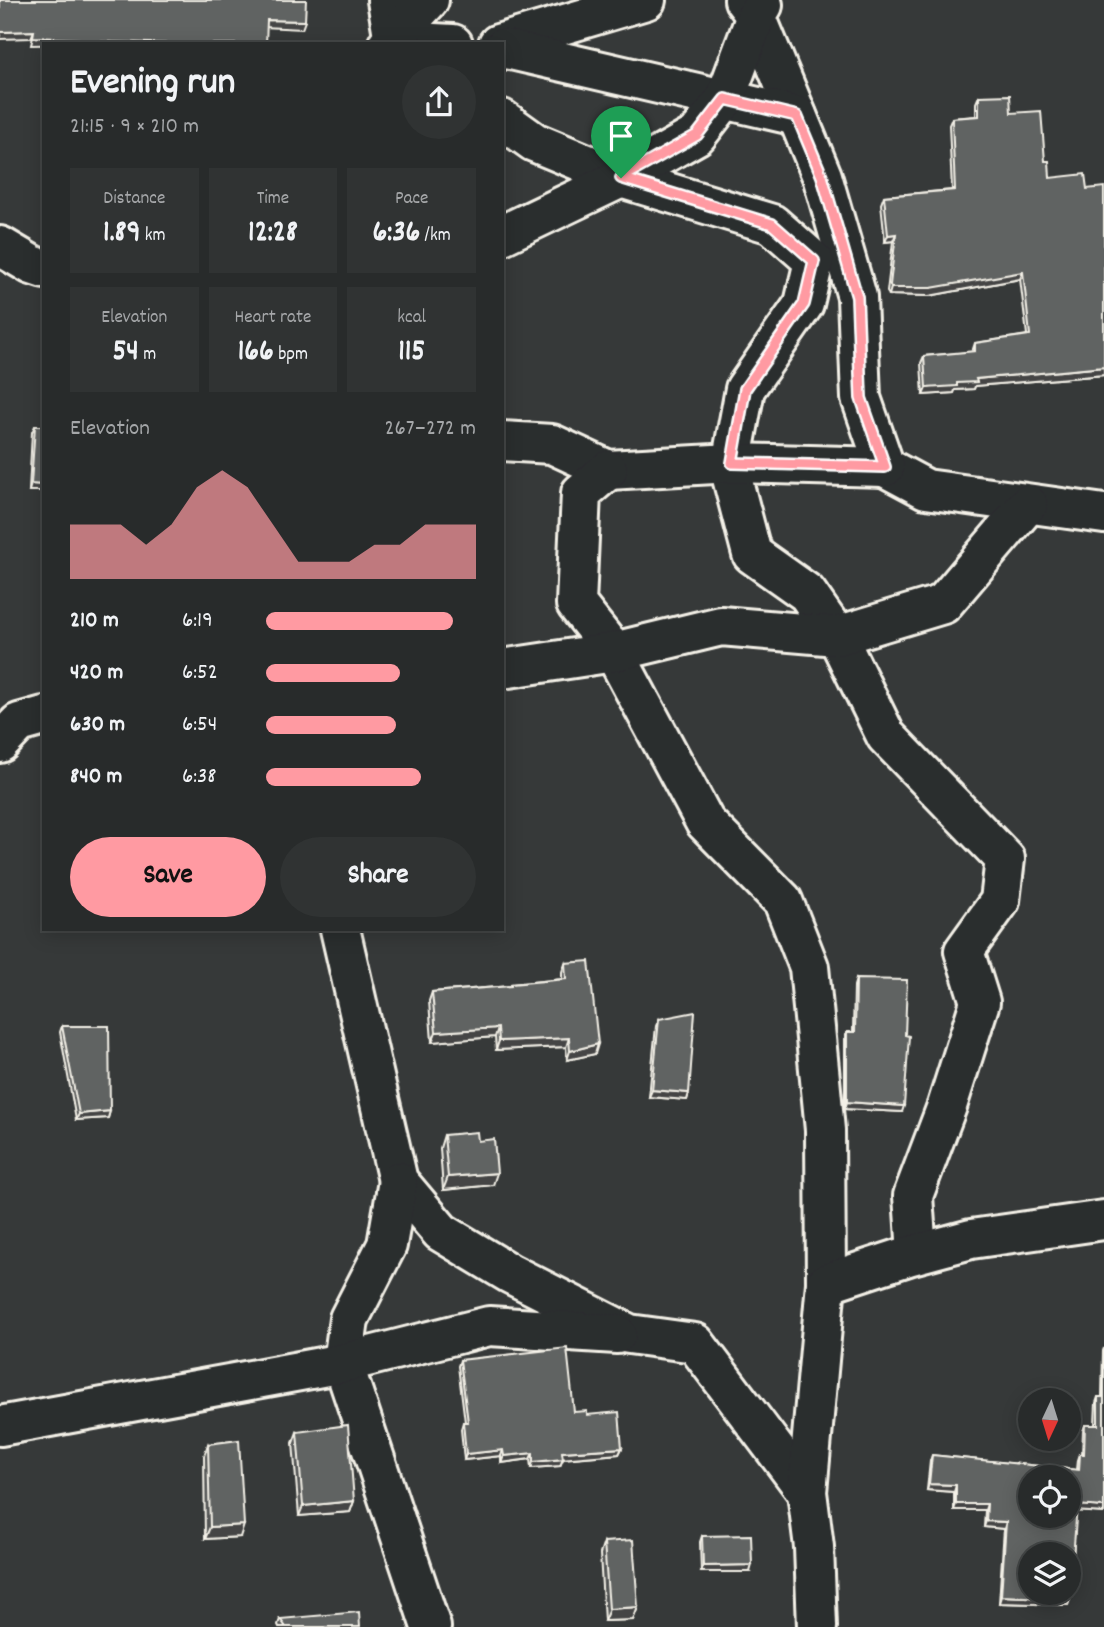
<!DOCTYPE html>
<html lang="en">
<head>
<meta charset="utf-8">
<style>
  :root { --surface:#282b2b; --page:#303333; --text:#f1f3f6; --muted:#a5a7a9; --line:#444747; --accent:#ff9aa2 }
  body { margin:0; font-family:Dekko,sans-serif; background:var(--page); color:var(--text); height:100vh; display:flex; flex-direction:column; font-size:26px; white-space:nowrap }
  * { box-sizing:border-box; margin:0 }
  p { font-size:23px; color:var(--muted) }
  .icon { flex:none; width:38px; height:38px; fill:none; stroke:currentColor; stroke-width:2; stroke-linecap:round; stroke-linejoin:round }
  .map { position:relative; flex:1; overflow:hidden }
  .side { position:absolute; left:42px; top:42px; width:462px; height:889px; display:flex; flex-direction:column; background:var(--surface); border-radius:0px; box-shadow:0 4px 18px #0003,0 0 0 2px var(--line) }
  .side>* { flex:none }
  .needle { width:46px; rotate:184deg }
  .tools { position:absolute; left:1018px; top:1388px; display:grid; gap:14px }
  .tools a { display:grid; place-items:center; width:63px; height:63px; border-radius:50%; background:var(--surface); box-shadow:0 4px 18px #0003,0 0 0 2px var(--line); font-size:35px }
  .pin { position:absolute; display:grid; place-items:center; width:60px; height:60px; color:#fff; margin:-72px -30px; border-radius:50% 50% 50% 0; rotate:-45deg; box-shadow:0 0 7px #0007 }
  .pin .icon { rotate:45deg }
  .round { display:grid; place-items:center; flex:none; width:74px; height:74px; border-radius:37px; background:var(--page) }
  .head { display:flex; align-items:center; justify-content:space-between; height:119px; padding:0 28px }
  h1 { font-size:38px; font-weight:800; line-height:52px }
  .metrics { display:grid; grid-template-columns:repeat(3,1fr); gap:10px; height:119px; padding:7px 28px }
  .metrics div { display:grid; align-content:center; border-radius:0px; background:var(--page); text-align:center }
  .metrics b { font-size:30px; font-weight:800 }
  .metrics small { font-size:19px; font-weight:400 }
  .metrics p { font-size:19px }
  .chart { height:196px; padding:14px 28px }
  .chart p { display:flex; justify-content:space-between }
  .chart svg { width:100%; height:126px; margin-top:7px; fill:var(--accent); opacity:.7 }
  .cta { display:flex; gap:14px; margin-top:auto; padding:14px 28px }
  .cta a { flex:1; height:80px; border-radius:42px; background:var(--accent); color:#111; font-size:28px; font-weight:800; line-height:80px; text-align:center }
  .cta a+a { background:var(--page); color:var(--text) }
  ul { padding:0 28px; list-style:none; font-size:23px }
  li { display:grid; grid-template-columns:112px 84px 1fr; align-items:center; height:52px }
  li i { height:18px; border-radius:9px; background:var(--accent) }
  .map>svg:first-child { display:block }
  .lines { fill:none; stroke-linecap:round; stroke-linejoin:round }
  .minor-casing { stroke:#f4f1e8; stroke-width:44 }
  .minor { stroke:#2a2d2e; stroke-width:38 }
  .wall { fill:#535554; stroke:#f4f1e8; stroke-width:2 }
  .shaded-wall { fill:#444545; stroke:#f4f1e8; stroke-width:2 }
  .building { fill:#616362; stroke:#f4f1e8; stroke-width:2; fill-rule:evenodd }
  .route-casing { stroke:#fff; stroke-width:14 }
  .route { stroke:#ff9aa2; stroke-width:9 }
</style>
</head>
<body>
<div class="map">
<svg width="1104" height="1627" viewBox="0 0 1104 1627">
  <rect width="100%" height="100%" fill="#363939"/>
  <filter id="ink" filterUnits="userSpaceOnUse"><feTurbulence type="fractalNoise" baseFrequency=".0143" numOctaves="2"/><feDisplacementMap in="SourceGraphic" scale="14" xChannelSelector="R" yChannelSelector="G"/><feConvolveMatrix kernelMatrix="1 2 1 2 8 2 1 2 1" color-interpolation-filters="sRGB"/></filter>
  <g filter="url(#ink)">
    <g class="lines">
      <defs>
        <g id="minor">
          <polyline points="387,0 394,41 398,44"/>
          <polyline points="744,0 756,16 822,176 857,297 861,398 885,467 926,489 1104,514"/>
          <polyline points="394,41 453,44"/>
          <polyline points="388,44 429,0"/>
          <polyline points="498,44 646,0"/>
          <polyline points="502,48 797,116"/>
          <polyline points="502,119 534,142 621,178 772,224 814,261 804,304 745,389 730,470 752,554 807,593 837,636 886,736 1005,859 1000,901 964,951 980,1002 947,1106 913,1196 917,1253"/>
          <polyline points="502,235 621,178 697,135 725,99 756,16 763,5"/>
          <polyline points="0,246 32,265 44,269"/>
          <polyline points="502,441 552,444 608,470 732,463 885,467"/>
          <polyline points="608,470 581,493 576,604 614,652 705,822 783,901 809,967 825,1130 826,1283"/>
          <polyline points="502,669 614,652 721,626 837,636 943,604 1028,504"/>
          <polyline points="0,743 19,723 44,716"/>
          <polyline points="340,929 398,1181 441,1232 509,1273 629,1334 695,1343 807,1492"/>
          <polyline points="398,1181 387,1245 349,1319 343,1363 431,1627"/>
          <polyline points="0,1426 343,1363 489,1326 617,1334"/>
          <polyline points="817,1627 814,1547 807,1492 826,1283 908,1256 971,1239 1104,1220"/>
        </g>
      </defs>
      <!-- minor casing -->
      <use href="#minor" class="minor-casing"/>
      <!-- minor -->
      <use href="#minor" class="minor"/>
    </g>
    <!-- wall -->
    <g class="wall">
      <polygon points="979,96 1011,113 1045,161 1104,375 975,386 974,389 955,390 954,393 923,395 921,363 924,356 972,352 975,343 1027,335 1020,279 929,296 889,295 887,292 893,241 885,242 881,204 884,196 952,190 949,125 952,118 976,116 976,103"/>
      <polygon points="35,426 44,426 44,491 29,491 32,432"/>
      <polygon points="565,963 595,1054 567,1060 566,1047 496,1050 495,1037 432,1042 429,1001 432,992 511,986 511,984 562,979 562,972"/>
      <polygon points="856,979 902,1112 845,1109 845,1038 847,1032 853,1032 854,986"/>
      <polygon points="659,1019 689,1093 687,1100 649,1097 656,1026"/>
      <polygon points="62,1026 110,1111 108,1118 76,1120 60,1032"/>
      <polygon points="444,1135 478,1141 493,1185 443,1190 440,1148"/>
      <polygon points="1104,1348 1104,1513 1076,1511 1070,1599 1068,1605 999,1603 1004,1529 984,1527 985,1510 954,1510 954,1492 927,1490 930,1461 932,1455 1077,1470 1078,1460 1080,1454 1082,1454 1083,1431 1085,1425 1095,1425 1096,1403 1098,1397 1102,1397 1103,1351"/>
      <polygon points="460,1360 574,1412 587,1415 622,1448 619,1454 563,1459 560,1466 531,1468 530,1459 501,1463 501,1456 464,1460 461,1429 463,1422 465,1422 458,1366"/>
      <polygon points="297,1432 354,1501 350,1512 299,1516 293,1443"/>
      <polygon points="208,1444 240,1537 205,1539 204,1456"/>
      <polygon points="702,1536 750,1572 701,1572 700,1542"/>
      <polygon points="604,1542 638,1607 633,1620 604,1621 600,1554"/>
      <polygon points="280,1619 360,1627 279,1627 278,1625"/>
    </g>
    <!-- shaded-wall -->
    <g class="shaded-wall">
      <polygon points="267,20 305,21 302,29 264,27"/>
      <polygon points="34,31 31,38 0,39 0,32"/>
      <polygon points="33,37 80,39 78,44 31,45"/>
      <polygon points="80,41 183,44 79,44"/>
      <polygon points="896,234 893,241 885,242 888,235"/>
      <polygon points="1023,272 1020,279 929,296 889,295 891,288"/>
      <polygon points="1104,367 1104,375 975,386 974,389 955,390 954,393 923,395 926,388 976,379"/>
      <polygon points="31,484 44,485 44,491 29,491"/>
      <polygon points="498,1028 495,1037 432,1042 436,1032"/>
      <polygon points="569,1038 566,1047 496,1050 499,1041"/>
      <polygon points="598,1044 595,1054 567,1060 570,1051"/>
      <polygon points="652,1090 689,1093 687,1100 649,1097"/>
      <polygon points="847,1102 904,1106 902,1112 845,1109"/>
      <polygon points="110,1111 108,1118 76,1120 79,1114"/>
      <polygon points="497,1173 493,1185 443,1190 448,1177"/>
      <polygon points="622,1448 619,1454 560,1459 562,1452"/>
      <polygon points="503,1450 501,1456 464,1460 466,1454"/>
      <polygon points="533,1453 530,1459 501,1463 504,1456"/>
      <polygon points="563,1459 560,1466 531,1468 533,1462"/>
      <polygon points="929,1484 956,1485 954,1492 927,1490"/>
      <polygon points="354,1501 350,1512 299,1516 303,1506"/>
      <polygon points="956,1504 987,1504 985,1510 954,1510"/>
      <polygon points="1077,1505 1104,1507 1104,1513 1075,1511"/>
      <polygon points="986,1521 1006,1522 1004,1529 984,1527"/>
      <polygon points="244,1525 240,1537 205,1539 210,1527"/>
      <polygon points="752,1565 750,1572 701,1572 703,1566"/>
      <polygon points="1001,1596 1070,1599 1068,1605 999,1603"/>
      <polygon points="638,1607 633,1620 604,1621 609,1609"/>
    </g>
    <!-- building -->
    <g class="building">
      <polygon points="0,0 306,0 305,21 267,20 266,44 183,44 80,41 80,39 33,37 34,31 0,32"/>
      <polygon points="1010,95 1011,113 1041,111 1045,161 1049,161 1050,178 1085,174 1087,189 1104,187 1104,367 976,379 977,382 957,383 957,386 926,388 924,356 975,351 975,343 1030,335 1023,272 931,288 891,288 890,285 896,234 888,235 884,196 955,190 952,118 979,116 979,96"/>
      <polygon points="35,426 44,426 44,485 31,484"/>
      <polygon points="589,961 598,1044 570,1051 569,1038 499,1041 498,1028 436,1032 432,992 511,986 511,984 566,979 565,963"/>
      <polygon points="856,979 907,980 905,1035 909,1036 904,1106 847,1102 847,1032 855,1032"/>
      <polygon points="695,1012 689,1093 652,1090 659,1019"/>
      <polygon points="62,1026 109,1026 110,1111 79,1114"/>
      <polygon points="477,1132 478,1141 494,1139 497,1173 448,1177 444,1135"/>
      <polygon points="567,1348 574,1412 587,1411 587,1415 619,1412 622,1448 562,1452 563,1459 533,1462 533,1453 504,1456 503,1450 466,1454 463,1422 468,1422 460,1360"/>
      <path d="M1098,1397H1104V1507L1077,1505L1070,1599L1001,1596L1006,1522L986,1521L987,1504H956V1485L929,1484L932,1455L1079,1470L1080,1454H1084L1085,1425H1098ZM1031,1477H1069V1516H1031ZM1031,1554H1069V1592H1031Z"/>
      <polygon points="348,1425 354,1501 303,1506 297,1432"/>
      <polygon points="239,1440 244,1525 210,1527 208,1444"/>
      <polygon points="751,1535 752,1565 703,1566 702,1536"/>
      <polygon points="633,1540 638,1607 609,1609 604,1542"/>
      <polygon points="359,1612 360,1627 286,1627 280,1619"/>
    </g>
  </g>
  <g class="lines" filter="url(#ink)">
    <defs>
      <polygon id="route" points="725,99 797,116 822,176 857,297 861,398 885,467 732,463 745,389 804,304 814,261 772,224 621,178 697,135"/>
    </defs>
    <!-- route casing -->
    <use href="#route" class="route-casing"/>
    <!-- route -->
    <use href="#route" class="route"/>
  </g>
</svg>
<div class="tools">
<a><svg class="needle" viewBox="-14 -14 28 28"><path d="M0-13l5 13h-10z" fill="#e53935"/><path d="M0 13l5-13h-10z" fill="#a5a7a9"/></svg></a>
<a><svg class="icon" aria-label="locate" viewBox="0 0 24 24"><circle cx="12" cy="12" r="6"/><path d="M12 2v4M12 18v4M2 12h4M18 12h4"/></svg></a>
<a><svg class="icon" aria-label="layers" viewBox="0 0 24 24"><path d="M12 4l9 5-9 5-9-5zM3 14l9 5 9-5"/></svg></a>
</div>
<div class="pin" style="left:621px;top:178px;background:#1e9e55"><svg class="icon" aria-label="arrive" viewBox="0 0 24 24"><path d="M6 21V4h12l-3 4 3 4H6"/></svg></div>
<section class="side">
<div class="head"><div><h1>Evening run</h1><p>21:15 · 9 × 210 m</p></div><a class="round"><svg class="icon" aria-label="share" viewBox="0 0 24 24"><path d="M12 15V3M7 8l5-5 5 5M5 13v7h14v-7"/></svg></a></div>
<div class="metrics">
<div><p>Distance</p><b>1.89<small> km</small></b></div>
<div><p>Time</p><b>12:28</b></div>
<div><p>Pace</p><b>6:36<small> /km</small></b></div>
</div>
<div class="metrics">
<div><p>Elevation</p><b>54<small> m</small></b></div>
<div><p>Heart rate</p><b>166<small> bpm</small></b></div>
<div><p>kcal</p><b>115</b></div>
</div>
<div class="chart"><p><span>Elevation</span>267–272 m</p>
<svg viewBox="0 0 160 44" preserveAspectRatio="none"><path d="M0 44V25L10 25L20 25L30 32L40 25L50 12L60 6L70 12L80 25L90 38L100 38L110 38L120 32L130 32L140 25L150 25L160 25V44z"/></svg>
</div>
<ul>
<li><b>210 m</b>6:19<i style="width:89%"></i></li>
<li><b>420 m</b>6:52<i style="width:64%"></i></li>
<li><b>630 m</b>6:54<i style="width:62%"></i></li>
<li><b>840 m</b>6:38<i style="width:74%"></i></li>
</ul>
<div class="cta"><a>Save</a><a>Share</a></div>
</section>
</div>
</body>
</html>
